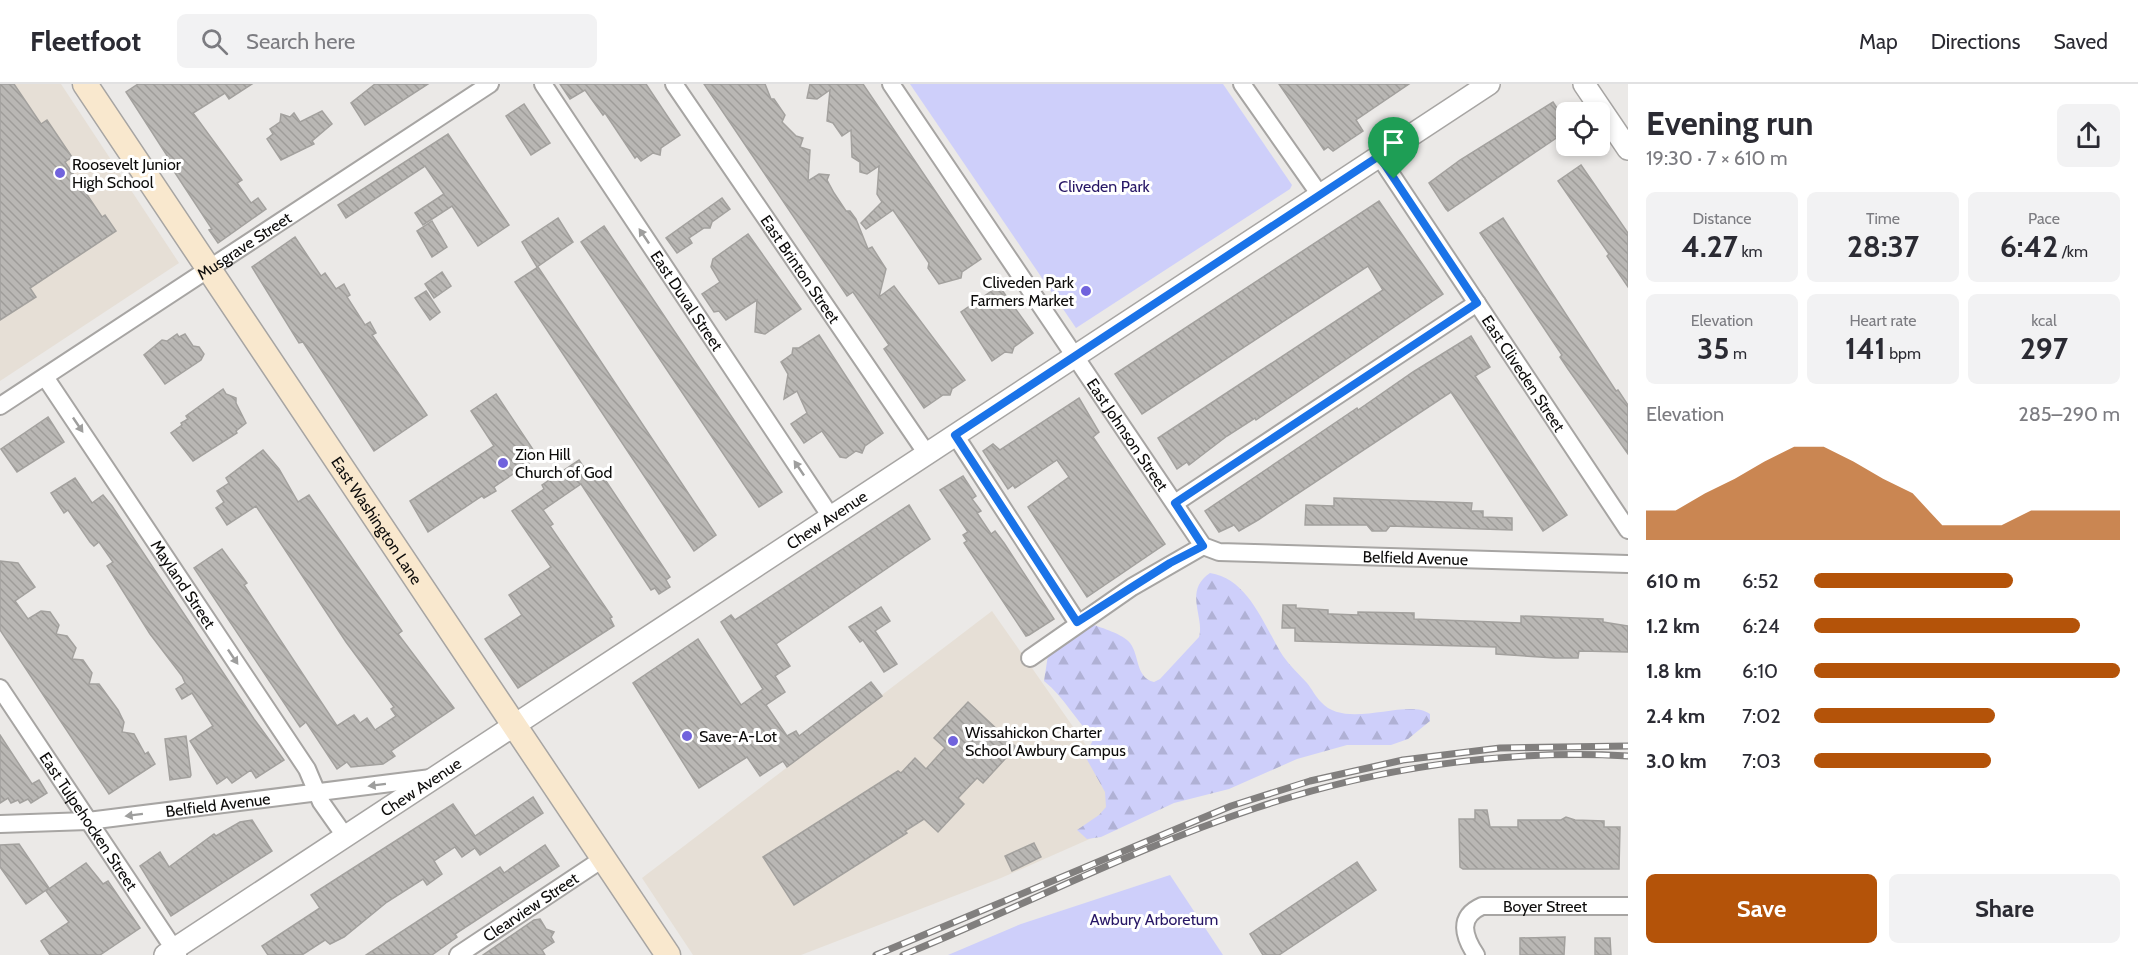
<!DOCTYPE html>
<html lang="en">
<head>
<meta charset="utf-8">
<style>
  :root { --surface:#fff; --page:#f2f2f3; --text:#2b2b33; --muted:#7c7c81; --line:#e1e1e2; --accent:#b45309 }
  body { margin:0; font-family:Cabin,sans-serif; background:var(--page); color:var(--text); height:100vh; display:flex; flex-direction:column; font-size:22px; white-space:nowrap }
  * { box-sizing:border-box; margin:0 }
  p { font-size:20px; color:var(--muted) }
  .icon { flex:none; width:33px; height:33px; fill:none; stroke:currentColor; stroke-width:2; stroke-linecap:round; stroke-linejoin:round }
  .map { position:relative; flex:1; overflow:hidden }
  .side { display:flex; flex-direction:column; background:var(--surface); width:510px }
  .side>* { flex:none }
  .controls { position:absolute; left:1556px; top:18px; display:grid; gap:12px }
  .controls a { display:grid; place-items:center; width:54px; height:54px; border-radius:9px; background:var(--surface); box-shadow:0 3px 9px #0003; font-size:30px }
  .pin { position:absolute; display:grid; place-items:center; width:51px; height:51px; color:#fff; margin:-62px -26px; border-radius:50% 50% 50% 0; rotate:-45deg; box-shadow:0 0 6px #0007 }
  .pin .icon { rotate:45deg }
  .round { display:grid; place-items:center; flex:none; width:63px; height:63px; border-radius:9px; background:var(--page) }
  .summary { display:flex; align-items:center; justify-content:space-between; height:102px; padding:0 18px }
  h1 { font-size:33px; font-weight:700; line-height:45px }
  .metrics { display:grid; grid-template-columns:repeat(3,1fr); gap:9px; height:102px; padding:6px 18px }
  .metrics div { display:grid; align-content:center; border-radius:9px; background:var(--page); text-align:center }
  .metrics b { font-size:30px; font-weight:700 }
  .metrics small { font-size:16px; font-weight:400 }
  .metrics p { font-size:16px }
  .chart { height:168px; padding:12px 18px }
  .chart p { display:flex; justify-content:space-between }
  .chart svg { width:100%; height:108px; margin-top:6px; fill:var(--accent); opacity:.7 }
  .primary-button { display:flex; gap:12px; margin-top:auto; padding:12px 18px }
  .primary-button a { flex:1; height:69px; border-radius:9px; background:var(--accent); color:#fff; font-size:24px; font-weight:700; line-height:69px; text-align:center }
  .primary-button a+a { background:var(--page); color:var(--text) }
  ul { padding:0 18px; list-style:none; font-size:20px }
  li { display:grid; grid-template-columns:96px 72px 1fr; align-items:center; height:45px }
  li i { height:15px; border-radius:8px; background:var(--accent) }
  header { display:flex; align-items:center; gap:36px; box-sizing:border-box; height:84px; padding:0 30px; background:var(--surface); border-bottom:2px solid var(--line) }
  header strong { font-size:28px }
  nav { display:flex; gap:33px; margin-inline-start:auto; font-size:21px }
  .search { width:420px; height:54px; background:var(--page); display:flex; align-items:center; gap:15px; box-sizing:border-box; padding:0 21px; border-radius:9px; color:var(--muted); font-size:22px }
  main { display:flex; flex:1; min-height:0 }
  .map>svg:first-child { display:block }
  .built { fill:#e6dfd6 }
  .forest { fill:url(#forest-firs) }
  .green { fill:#cecffa }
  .building { fill:url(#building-back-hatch); stroke:#a3a19e; stroke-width:1.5 }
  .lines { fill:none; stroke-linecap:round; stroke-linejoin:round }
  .minor-casing { stroke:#a7a5a3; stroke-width:20 }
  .tertiary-casing { stroke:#a7a5a3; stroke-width:24 }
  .secondary-casing { stroke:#a7a5a3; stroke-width:27 }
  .minor { stroke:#fff; stroke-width:16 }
  .tertiary { stroke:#fff; stroke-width:21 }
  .secondary { stroke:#f9e8ce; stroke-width:24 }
  .rail-casing { stroke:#817f7e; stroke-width:7 }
  .rail { stroke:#fff; stroke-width:4.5; stroke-dasharray:14; stroke-linecap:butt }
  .oneway { fill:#9e9e9d }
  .route-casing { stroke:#fff; stroke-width:12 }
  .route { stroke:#1a73e8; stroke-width:8 }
  .poi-dot { fill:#7163dd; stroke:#fff; stroke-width:2 }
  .labels { text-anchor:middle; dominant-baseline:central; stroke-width:6; stroke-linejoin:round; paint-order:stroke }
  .poi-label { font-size:16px; fill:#0d0c0b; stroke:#fff; text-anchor:start }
  .park-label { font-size:16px; fill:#281866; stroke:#fff }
  .street-label { font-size:16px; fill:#0d0c0b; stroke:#fff }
</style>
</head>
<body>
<header>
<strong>Fleetfoot</strong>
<div class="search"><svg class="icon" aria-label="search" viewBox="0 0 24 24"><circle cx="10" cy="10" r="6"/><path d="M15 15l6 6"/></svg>Search here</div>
<nav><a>Map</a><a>Directions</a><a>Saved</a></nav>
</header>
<main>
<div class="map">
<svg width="1628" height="871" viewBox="0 0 1628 871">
  <defs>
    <pattern id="forest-firs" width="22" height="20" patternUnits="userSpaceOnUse" patternTransform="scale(1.5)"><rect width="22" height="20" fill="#cecffa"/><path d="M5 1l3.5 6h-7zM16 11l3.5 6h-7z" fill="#b0b1d5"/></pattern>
    <pattern id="building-back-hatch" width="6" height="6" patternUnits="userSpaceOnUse" patternTransform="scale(1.5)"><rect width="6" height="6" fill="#b9b7b4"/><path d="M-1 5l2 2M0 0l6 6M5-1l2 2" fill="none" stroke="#9e9c99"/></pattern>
  </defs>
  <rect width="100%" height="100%" fill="#ebe9e7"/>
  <!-- built -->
  <g class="built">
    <polygon points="0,0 61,0 179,179 0,297"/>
    <polygon points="992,527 1137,734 1001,794 801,871 693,871 642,794"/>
  </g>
  <!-- forest -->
  <path class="forest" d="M1210,489C1249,495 1264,542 1283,572C1290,582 1299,590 1307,599C1312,605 1315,612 1321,618C1347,647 1407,613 1430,630V637L1408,655L1391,661H1347L1297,675L1229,705L1174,719L1101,753L1087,755L1077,746L1099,731L1106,723L1105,708L1085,672L1094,654C1075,636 1065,614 1044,597L1048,571L1091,540C1102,544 1123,550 1130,559C1140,572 1135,593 1154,598L1160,595L1199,553C1205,533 1183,507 1210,489Z"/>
  <!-- green -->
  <g class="green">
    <polygon points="910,0 1223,0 1292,101 1290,105 1076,244"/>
    <polygon points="1170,791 1223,871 948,871 1021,840"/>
  </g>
  <!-- building -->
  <g class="building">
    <polygon points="0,0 14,0 41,40 47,36 72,73 65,78 102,133 105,131 116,147 30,204 36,213 0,236"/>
    <polygon points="138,0 252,0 229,15 225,9 193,29 242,96 237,99 251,119 258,114 266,125 218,159 209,146 212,145 166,75 168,73 126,8"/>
    <polygon points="375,0 428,0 365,41 351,19"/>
    <polygon points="560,0 646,0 680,51 661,64 660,71 653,69 641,77 637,72 635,74 605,29 603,31 585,6 570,15"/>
    <polygon points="704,0 765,0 771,15 774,15 785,31 782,38 796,52 803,54 800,63 810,66 808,97 819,90 829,91 827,96 834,109 846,127 850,127 856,135 868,165 872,163 886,185 879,213 894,202 965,296 952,305 950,311 943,311 924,324 884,265 889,261 868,230 853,208 847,212"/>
    <polygon points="810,0 863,0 981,175 962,188 961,194 939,200 928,184 929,179 893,126 866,145 861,139 882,118 877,110 879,82 867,90 860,88 860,78 852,73 851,46 842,52 833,39 827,37 830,6 817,15 807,14"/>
    <polygon points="1279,0 1409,0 1356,36 1363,47 1333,67 1328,63 1324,66"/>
    <polygon points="1553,18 1566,38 1566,64 1558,53 1448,127 1446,125 1429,99 1460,76"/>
    <polygon points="524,20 550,59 531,71 506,32"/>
    <polygon points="322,27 332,40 312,57 314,60 281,76 267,55 273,50 270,45 280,38 281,30 290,33 294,29 300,38"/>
    <polygon points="448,50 509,141 478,162 452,122 423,141 415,129 444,110 425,82 346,134 338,121"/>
    <polygon points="1581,81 1628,149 1628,203 1607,172 1609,170 1558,97"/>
    <polygon points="722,114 730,125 712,138 710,144 704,144 689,154 692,159 677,169 666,154"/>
    <polygon points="1379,117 1443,210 1256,336 1255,334 1227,352 1189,381 1187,378 1177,385 1158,354 1383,206 1368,182 1142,330 1115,290"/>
    <polygon points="558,134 573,158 537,183 522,158"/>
    <polygon points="1503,134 1616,307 1618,306 1628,321 1628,370 1568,285 1560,273 1562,271 1480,149"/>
    <polygon points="432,137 447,163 432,173 417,147"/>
    <polygon points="604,142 782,408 759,423 581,158"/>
    <polygon points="748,150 801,225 765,250 755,248 757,216 726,236 719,227 714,228 702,210 720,198 711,183 713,175"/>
    <polygon points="295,153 321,192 325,189 336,205 344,200 350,211 347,213 365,241 370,238 376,249 372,251 427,331 374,367 303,258 299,259 252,183"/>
    <polygon points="538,183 716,451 694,467 515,198"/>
    <polygon points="442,188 451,202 434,214 425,200"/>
    <polygon points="999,202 1033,249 1014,263 1012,269 1005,268 992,277 961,228"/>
    <polygon points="426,207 440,228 430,236 415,214"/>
    <polygon points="177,250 179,253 185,250 193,262 199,263 204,270 201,276 165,300 144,271 162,256 167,257"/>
    <polygon points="819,251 883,349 865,362 862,369 856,367 846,374 840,373 822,347 804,359 791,340 807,329 797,307 784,315 788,290 781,278 792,270 793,264 799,264"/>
    <polygon points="1471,252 1490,283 1475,292 1567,431 1543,447 1451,308 1258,436 1239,447 1234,441 1219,448 1205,427 1357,324 1358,326 1413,288"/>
    <polygon points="223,305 226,310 236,314 236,319 246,339 236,347 237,349 193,377 171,349 182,341 181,339 188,335 186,332"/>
    <polygon points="496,310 538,373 494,403 496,407 484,414 482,412 428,448 410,417 494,362 471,327"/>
    <polygon points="1079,314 1099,348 1093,353 1165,460 1087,513 1028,423 1069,393 1057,376 1015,404 1013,401 1008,405 983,367 993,360 1000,366"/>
    <polygon points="48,333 64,358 17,388 1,365"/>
    <polygon points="263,366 279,385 298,418 309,411 402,547 398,550 454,624 391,667 395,672 383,680 351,683 347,678 337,685 306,638 300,643 194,484 222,465 247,499 244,501 337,642 354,631 360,639 367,634 375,646 396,632 391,625 394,623 346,558 256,422 227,441 216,424 224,418 217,407 229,399 226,394"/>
    <polygon points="579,376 591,394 600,388 670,493 666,496 670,503 659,510 655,504 651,506 581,400 543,426 553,440 550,442 612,533 610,534 614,542 518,604 485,555 522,531 509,511 551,483 512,427 544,405 542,401"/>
    <polygon points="963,392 976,412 972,415 981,427 977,429 991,450 995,447 1004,459 1054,535 1029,551 1026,552 964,459 967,457 963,451 968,448 940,406"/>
    <polygon points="75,394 92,419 103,411 112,422 254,635 284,676 256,694 251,686 232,699 227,693 217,700 190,657 213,642 192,609 182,615 176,605 185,599 182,592 150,550 107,482 113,478 99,458 94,462 90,458 68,426 64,429 51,409"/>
    <polygon points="1334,414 1472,419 1471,427 1483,427 1483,433 1512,434 1512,446 1390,442 1386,447 1372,447 1367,441 1305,441 1306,421 1334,422"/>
    <polygon points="909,421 930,455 776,560 790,582 775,592 785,608 766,621 787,652 796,647 799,652 871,598 882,612 787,683 783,677 760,692 747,673 699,704 633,599 698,555 741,621 763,605 721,538 731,531 735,536"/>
    <polygon points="0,477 18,479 35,503 15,517 28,535 41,527 50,528 59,541 56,550 67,552 76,564 72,575 83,576 92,589 89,600 99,600 118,626 124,638 122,648 134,650 145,670 148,668 155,680 109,710 0,546"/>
    <polygon points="1283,521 1296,521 1296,524 1328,526 1328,530 1331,530 1358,531 1358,528 1414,529 1414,535 1521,539 1521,532 1603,535 1603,538 1628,542 1628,568 1579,567 1578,574 1555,574 1496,570 1496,563 1295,557 1295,544 1282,544"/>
    <polygon points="881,523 890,537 875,547 897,580 884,588 863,556 860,558 849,543"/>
    <polygon points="968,618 1016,663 983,699 977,694 958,714 964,720 938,748 924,735 905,747 907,749 794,821 763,773 898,687 901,689 915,674 926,685 945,664 934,654"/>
    <polygon points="0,651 32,700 39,696 47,709 31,719 28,715 20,719 18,716 11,719 8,714 0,719"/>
    <polygon points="186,652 191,691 190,693 170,696 165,655"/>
    <polygon points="533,713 543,729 480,771 475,764 462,773 455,763 434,777 442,790 427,801 423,795 387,818 344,853 330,860 325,856 302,871 268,871 262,862 320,824 311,811 453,720 475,752"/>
    <polygon points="1475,726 1487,726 1490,743 1518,743 1518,736 1561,736 1566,733 1575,736 1604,737 1604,743 1620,743 1619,785 1463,785 1460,783 1459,735 1475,735"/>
    <polygon points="252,736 272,767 171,832 140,782 160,768 169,783 214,750 216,752 240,738"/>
    <polygon points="1034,759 1041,773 1012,787 1005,772"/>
    <polygon points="19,760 49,804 26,820 0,783 0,761"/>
    <polygon points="545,761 559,782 455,850 457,853 432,871 366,871 500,783 504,789"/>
    <polygon points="1357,778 1376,806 1279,871 1263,871 1250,850"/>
    <polygon points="86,779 103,800 108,797 140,844 100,871 50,871 41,857 69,838 46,807"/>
    <polygon points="540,835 546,845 554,848 551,853 554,858 542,866 545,871 483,871 534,836"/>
    <polygon points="1565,853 1564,871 1520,871 1520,854"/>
    <polygon points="1595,854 1610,854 1611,871 1595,871"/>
  </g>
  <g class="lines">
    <defs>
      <g id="minor">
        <path id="s1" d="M543,0L831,433"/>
        <path id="s2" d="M674,0L927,370"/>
        <path id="s3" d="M891,0L1203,462L1219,468L1628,480"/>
        <polyline points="1242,0 1320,111"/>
        <path id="s4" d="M1379,72L1628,446"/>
        <path id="s5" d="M45,293L307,685L321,718L345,752"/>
        <path id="s6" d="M0,322L490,0"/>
        <polyline points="955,351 1077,538"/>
        <polyline points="1175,419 1477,219"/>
        <polyline points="1030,574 1132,503 1203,462"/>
        <path id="s7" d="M0,604L178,871"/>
        <path id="s8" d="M0,740L88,737L431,694"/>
        <path id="s9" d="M458,871L604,774"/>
        <path id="s10" d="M1476,871C1464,853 1457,833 1482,822H1628"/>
      </g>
      <g id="tertiary">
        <polyline points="1584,0 1628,65"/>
        <path id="s11" d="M165,871L1489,0"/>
      </g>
      <g id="secondary">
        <path id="s12" d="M85,0L668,871"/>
      </g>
    </defs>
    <!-- minor casing -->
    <use href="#minor" class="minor-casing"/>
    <!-- tertiary casing -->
    <use href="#tertiary" class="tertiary-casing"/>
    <!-- secondary casing -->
    <use href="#secondary" class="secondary-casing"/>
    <!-- minor -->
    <use href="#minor" class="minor"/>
    <!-- tertiary -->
    <use href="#tertiary" class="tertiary"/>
    <!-- secondary -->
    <use href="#secondary" class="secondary"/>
    <defs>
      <g id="rail">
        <polyline points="876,871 1231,722 1310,697 1403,676 1500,664 1628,662"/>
        <path d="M903,871C1021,823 1135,764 1256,724C1375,684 1503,665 1628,672"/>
      </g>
    </defs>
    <!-- rail casing -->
    <use href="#rail" class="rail-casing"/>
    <!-- rail -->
    <use href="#rail" class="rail"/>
  </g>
  <!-- one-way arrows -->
  <defs><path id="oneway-solid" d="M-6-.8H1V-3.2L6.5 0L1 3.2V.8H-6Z" transform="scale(1.5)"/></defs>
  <g class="oneway">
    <use href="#oneway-solid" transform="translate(644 152) rotate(-124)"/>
    <use href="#oneway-solid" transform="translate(78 341) rotate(56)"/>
    <use href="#oneway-solid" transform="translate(799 384) rotate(-124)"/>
    <use href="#oneway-solid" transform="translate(233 573) rotate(56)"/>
    <use href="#oneway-solid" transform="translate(377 701) rotate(173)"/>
    <use href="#oneway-solid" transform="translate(134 731) rotate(173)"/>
  </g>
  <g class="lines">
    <defs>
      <polygon id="route" points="1379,72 1477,219 1175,419 1203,462 1170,479 1077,538 955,351"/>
    </defs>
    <!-- route casing -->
    <use href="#route" class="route-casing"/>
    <!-- route -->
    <use href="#route" class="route"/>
  </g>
  <!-- markers -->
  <g class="poi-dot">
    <circle cx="60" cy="89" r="6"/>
    <circle cx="1086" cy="207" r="6"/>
    <circle cx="503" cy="379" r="6"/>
    <circle cx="687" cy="652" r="6"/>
    <circle cx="953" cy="657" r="6"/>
  </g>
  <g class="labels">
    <!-- poi labels -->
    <g class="poi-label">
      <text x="72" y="80">Roosevelt Junior<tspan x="72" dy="18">High School</tspan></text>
      <text x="1074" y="198" text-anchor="end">Cliveden Park<tspan x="1074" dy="18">Farmers Market</tspan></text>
      <text x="515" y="370">Zion Hill<tspan x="515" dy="18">Church of God</tspan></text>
      <text x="965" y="648">Wissahickon Charter<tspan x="965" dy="18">School Awbury Campus</tspan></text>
      <text x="699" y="652">Save-A-Lot</text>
    </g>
    <!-- park labels -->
    <g class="park-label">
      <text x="1104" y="102">Cliveden Park</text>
      <text x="1154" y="835">Awbury Arboretum</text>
    </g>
    <!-- street labels -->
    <g class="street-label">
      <text stroke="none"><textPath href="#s6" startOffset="292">Musgrave Street</textPath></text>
      <text stroke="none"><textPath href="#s2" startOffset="224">East Brinton Street</textPath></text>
      <text stroke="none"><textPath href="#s1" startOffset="260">East Duval Street</textPath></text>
      <text stroke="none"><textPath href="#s4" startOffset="261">East Cliveden Street</textPath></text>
      <text stroke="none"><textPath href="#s3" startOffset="423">East Johnson Street</textPath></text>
      <text stroke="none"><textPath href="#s12" startOffset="525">East Washington Lane</textPath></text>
      <text stroke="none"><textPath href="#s11" startOffset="792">Chew Avenue</textPath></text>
      <text stroke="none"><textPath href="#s3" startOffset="771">Belfield Avenue</textPath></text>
      <text stroke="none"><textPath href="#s5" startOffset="249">Mayland Street</textPath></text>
      <text stroke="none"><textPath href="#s11" startOffset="306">Chew Avenue</textPath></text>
      <text stroke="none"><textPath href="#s8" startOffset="219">Belfield Avenue</textPath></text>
      <text stroke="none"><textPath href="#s7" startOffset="160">East Tulpehocken Street</textPath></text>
      <text stroke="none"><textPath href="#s10" startOffset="122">Boyer Street</textPath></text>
      <text stroke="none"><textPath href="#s9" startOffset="87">Clearview Street</textPath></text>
    </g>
  </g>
</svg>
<div class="controls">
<a><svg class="icon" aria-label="locate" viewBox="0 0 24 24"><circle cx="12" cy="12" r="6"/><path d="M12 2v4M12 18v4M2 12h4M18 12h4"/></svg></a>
</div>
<div class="pin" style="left:1394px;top:95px;background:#1e9e55"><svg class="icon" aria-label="arrive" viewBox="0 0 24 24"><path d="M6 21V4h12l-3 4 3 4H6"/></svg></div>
</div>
<section class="side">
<div class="summary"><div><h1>Evening run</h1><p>19:30 · 7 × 610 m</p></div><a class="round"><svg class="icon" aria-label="share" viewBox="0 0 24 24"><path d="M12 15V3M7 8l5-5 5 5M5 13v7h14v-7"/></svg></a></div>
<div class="metrics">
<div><p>Distance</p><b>4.27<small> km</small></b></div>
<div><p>Time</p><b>28:37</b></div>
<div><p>Pace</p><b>6:42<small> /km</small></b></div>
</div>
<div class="metrics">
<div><p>Elevation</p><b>35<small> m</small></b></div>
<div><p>Heart rate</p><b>141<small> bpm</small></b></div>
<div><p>kcal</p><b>297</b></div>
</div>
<div class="chart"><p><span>Elevation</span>285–290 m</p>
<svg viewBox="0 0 160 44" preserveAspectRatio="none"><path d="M0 44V32L10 32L20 25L30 19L40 12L50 6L60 6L70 12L80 19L90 25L100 38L110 38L120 38L130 32L140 32L150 32L160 32V44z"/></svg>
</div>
<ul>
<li><b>610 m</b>6:52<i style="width:65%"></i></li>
<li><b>1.2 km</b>6:24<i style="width:87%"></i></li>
<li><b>1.8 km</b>6:10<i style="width:100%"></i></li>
<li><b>2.4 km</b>7:02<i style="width:59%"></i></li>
<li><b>3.0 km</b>7:03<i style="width:58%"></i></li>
</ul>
<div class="primary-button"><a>Save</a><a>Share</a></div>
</section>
</main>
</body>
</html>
